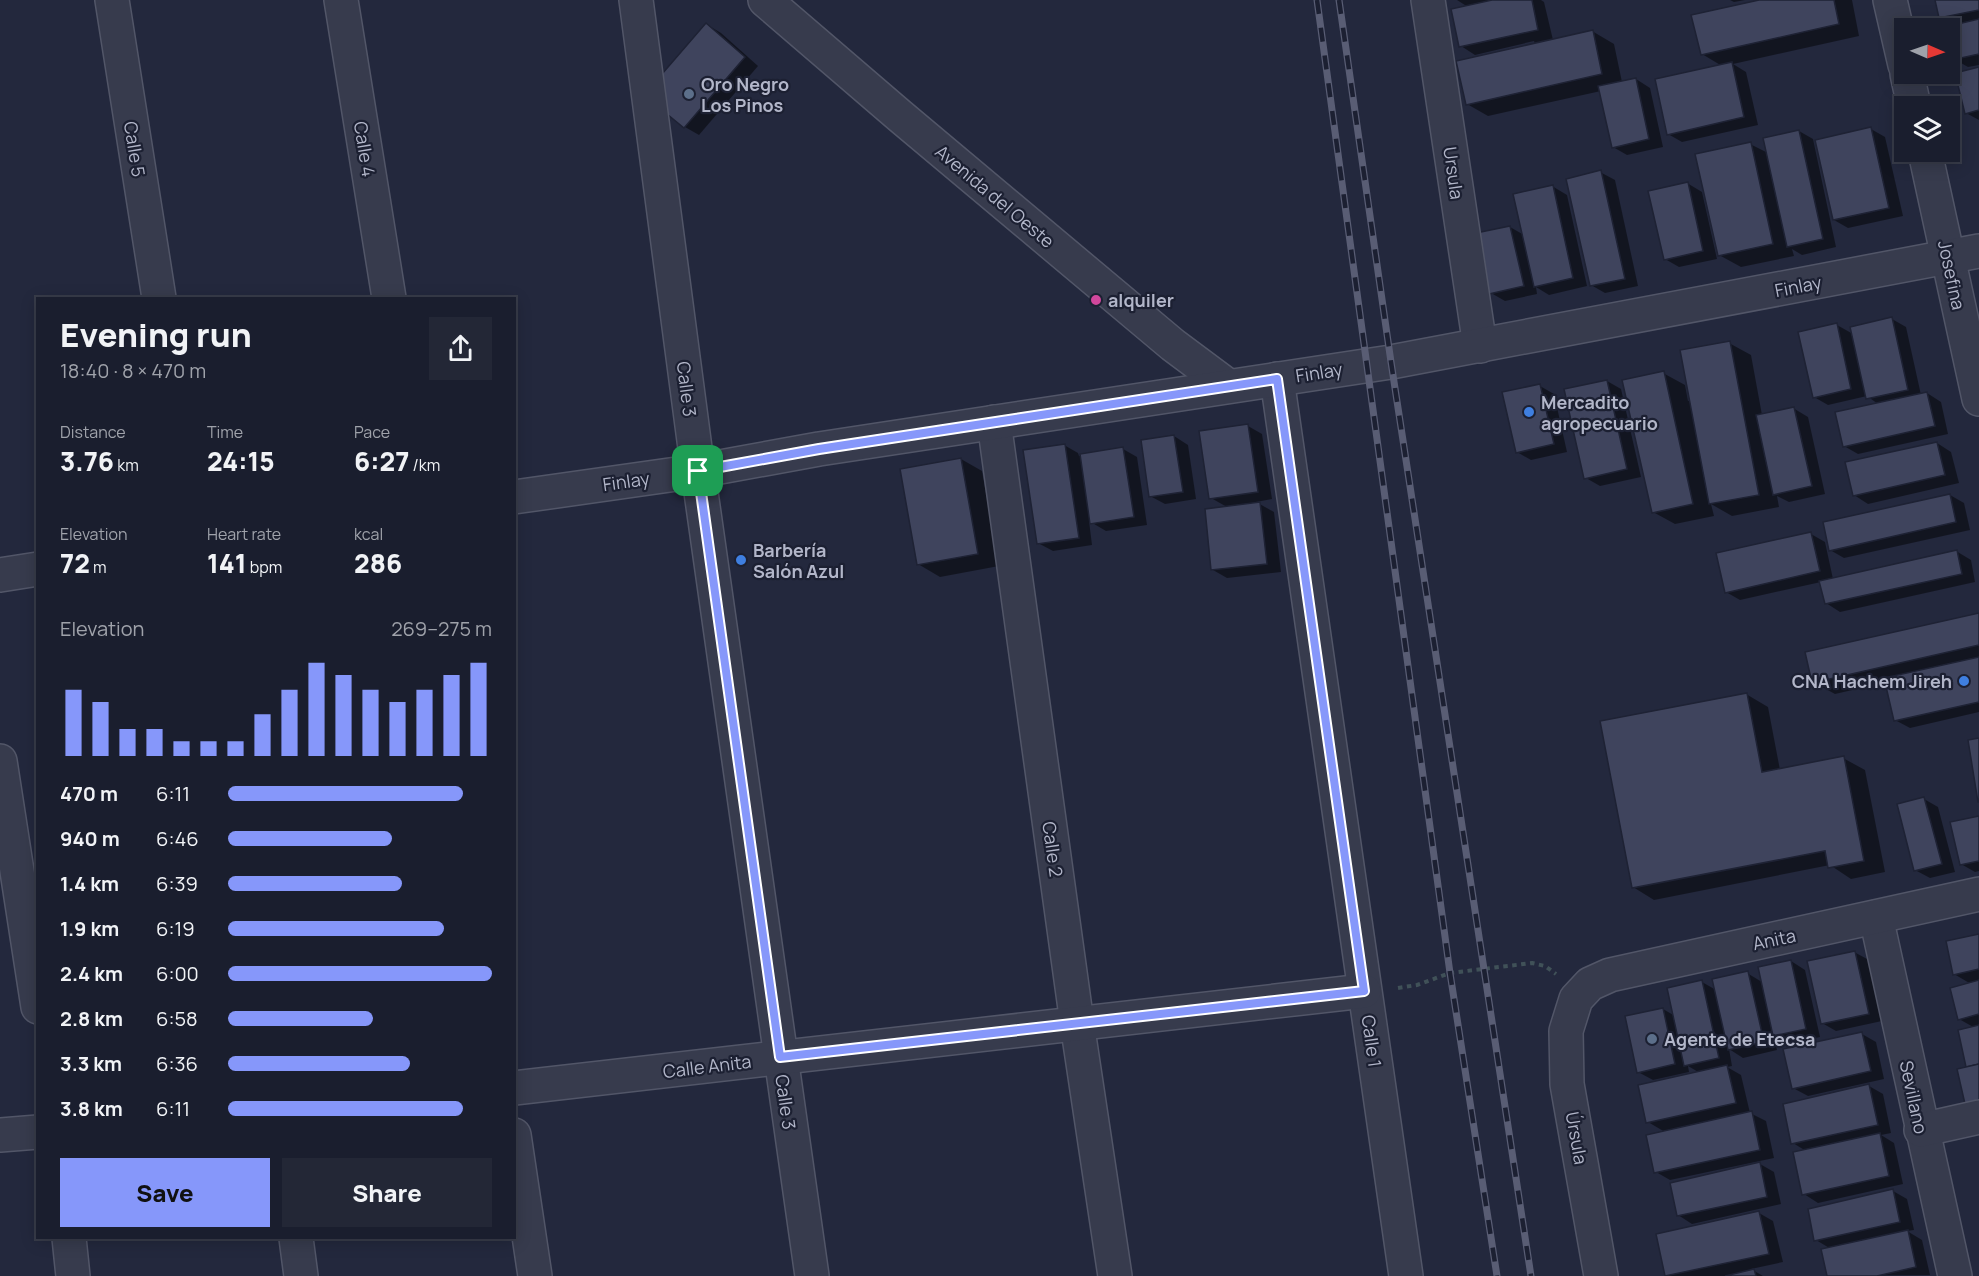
<!DOCTYPE html>
<html lang="en">
<head>
<meta charset="utf-8">
<style>
  :root { --surface:#1a1e2e; --page:#232736; --text:#f1f3f6; --muted:#9fa2aa; --line:#383c4a; --accent:#8697fa }
  body { margin:0; font-family:Manrope,sans-serif; background:var(--page); color:var(--text); height:100vh; display:flex; flex-direction:column; font-size:22px; white-space:nowrap }
  * { box-sizing:border-box; margin:0 }
  p { font-size:20px; color:var(--muted) }
  .icon { flex:none; width:33px; height:33px; fill:none; stroke:currentColor; stroke-width:2; stroke-linecap:round; stroke-linejoin:round }
  .map { position:relative; flex:1; overflow:hidden }
  .drawer { position:absolute; left:36px; top:297px; width:480px; height:942px; display:flex; flex-direction:column; background:var(--surface); border-radius:0px; box-shadow:0 3px 15px #0003,0 0 0 2px var(--line) }
  .drawer>* { flex:none }
  .needle { width:39px; rotate:92deg }
  .tools { position:absolute; left:1894px; top:18px; display:grid; gap:12px }
  .tools a { display:grid; place-items:center; width:66px; height:66px; border-radius:0px; background:var(--surface); box-shadow:0 3px 15px #0003,0 0 0 2px var(--line); font-size:30px }
  .pin { position:absolute; display:grid; place-items:center; width:51px; height:51px; color:#fff; margin:-26px; border-radius:12px; box-shadow:0 3px 9px #0006 }
  .round { display:grid; place-items:center; flex:none; width:63px; height:63px; border-radius:0px; background:var(--page) }
  .overview { display:flex; align-items:center; justify-content:space-between; height:102px; padding:0 24px }
  h1 { font-size:33px; font-weight:800; line-height:45px }
  .metrics { display:grid; grid-template-columns:repeat(3,1fr); gap:9px; height:102px; padding:6px 24px }
  .metrics div { display:grid; align-content:center }
  .metrics b { font-size:26px; font-weight:800 }
  .metrics small { font-size:16px; font-weight:400 }
  .metrics p { font-size:16px }
  .chart { height:168px; padding:12px 24px }
  .chart p { display:flex; justify-content:space-between }
  .chart svg { width:100%; height:108px; margin-top:6px; stroke:var(--accent); stroke-width:6 }
  .button { display:flex; gap:12px; margin-top:auto; padding:12px 24px }
  .button a { flex:1; height:69px; border-radius:0px; background:var(--accent); color:#111; font-size:24px; font-weight:800; line-height:69px; text-align:center }
  .button a+a { background:var(--page); color:var(--text) }
  ul { padding:0 24px; list-style:none; font-size:20px }
  li { display:grid; grid-template-columns:96px 72px 1fr; align-items:center; height:45px }
  li i { height:15px; border-radius:8px; background:var(--accent) }
  .map>svg:first-child { display:block }
  .shadow { fill:#0007 }
  .building { fill:#3f445d; stroke:#1e2234; stroke-width:1.5 }
  .lines { fill:none; stroke-linecap:round; stroke-linejoin:round }
  .minor-casing { stroke:#525668; stroke-width:36 }
  .path { stroke:#405158; stroke-width:4; stroke-dasharray:4.5 4.5; stroke-linecap:butt }
  .minor { stroke:#373b4d; stroke-width:33 }
  .rail-casing { stroke:#595d74; stroke-width:7 }
  .rail { stroke:#1c2032; stroke-width:4.5; stroke-dasharray:14; stroke-linecap:butt }
  .route-casing { stroke:#fff; stroke-width:12 }
  .route { stroke:#8697fa; stroke-width:8 }
  .service-dot { fill:#5c6f8a; stroke:#1c2032; stroke-width:2 }
  .hotel-dot { fill:#d1479c; stroke:#1c2032; stroke-width:2 }
  .shop-dot { fill:#3f7fe0; stroke:#1c2032; stroke-width:2 }
  .labels { text-anchor:middle; dominant-baseline:central; stroke-width:4.5; stroke-linejoin:round; paint-order:stroke }
  .poi-label { font-size:18px; font-weight:bold; fill:#b2b6c9; stroke:#1c2032; text-anchor:start }
  .street-label { font-size:18px; fill:#b2b6c9; stroke:#1c2032 }
</style>
</head>
<body>
<div class="map">
<svg width="1979" height="1276" viewBox="0 0 1979 1276">
  <rect width="100%" height="100%" fill="#23283d"/>
  <!-- shadow -->
  <g class="shadow">
    <polygon points="1457,0 1541,0 1544,2 1553,40 1592,31 1614,44 1622,82 1636,79 1650,88 1663,147 1627,155 1613,147 1601,91 1488,116 1467,104 1535,44 1534,41 1475,55 1461,46 1468,7"/>
    <polygon points="1730,0 1745,0 1734,2"/>
    <polygon points="1765,0 1852,0 1859,36 1733,64 1746,72 1758,125 1682,142 1668,134 1722,66 1702,54"/>
    <polygon points="1937,0 1979,0 1979,65 1968,67 1954,59 1950,42 1950,28 1947,28 1956,26 1941,17"/>
    <polygon points="706,24 721,33 758,66 699,135 685,127"/>
    <polygon points="1979,69 1979,120 1966,113"/>
    <polygon points="1871,129 1885,137 1903,216 1848,228 1834,220"/>
    <polygon points="1799,131 1813,139 1836,247 1802,255 1792,249 1794,256 1741,267 1719,255 1750,144 1768,153"/>
    <polygon points="1600,172 1615,180 1638,286 1605,293 1591,285"/>
    <polygon points="1687,183 1702,192 1717,259 1679,267 1665,259"/>
    <polygon points="1552,186 1567,195 1587,286 1549,295 1536,287 1537,294 1505,301 1491,293 1510,227 1524,235"/>
    <polygon points="1892,319 1906,327 1921,395 1927,393 1941,402 1948,434 1858,454 1844,446 1878,404 1867,396 1828,405 1814,397 1837,325 1853,334"/>
    <polygon points="1729,343 1751,355 1762,415 1793,408 1808,417 1825,494 1789,502 1777,496 1779,507 1732,516 1711,504 1714,516 1675,524 1653,512 1663,373 1685,385 1688,401 1691,400"/>
    <polygon points="1607,381 1621,389 1641,477 1600,486 1586,478"/>
    <polygon points="1540,386 1554,394 1567,452 1531,460 1517,452"/>
    <polygon points="1248,426 1262,434 1272,499 1256,502 1274,512 1281,572 1227,578 1213,570 1227,507 1211,498"/>
    <polygon points="1174,436 1188,445 1196,499 1165,504 1150,496"/>
    <polygon points="1937,443 1951,452 1959,483 1868,504 1854,495"/>
    <polygon points="1064,445 1078,453 1079,456 1123,449 1137,457 1147,525 1106,531 1089,521 1092,545 1053,551 1038,543"/>
    <polygon points="961,459 982,471 999,566 940,577 918,564"/>
    <polygon points="1950,495 1964,503 1970,530 1844,558 1830,550"/>
    <polygon points="1811,534 1825,542 1833,579 1956,551 1971,560 1975,582 1840,612 1826,603 1821,582 1740,600 1726,592"/>
    <polygon points="1979,615 1979,712 1910,728 1895,720 1887,682 1835,694 1813,682"/>
    <polygon points="1746,694 1768,707 1780,770 1843,758 1865,770 1885,872 1851,879 1830,865 1654,900 1633,887"/>
    <polygon points="1924,799 1938,807 1955,872 1930,878 1915,870"/>
    <polygon points="1979,818 1979,871 1975,872 1961,864"/>
    <polygon points="1979,935 1979,1110 1966,1103 1968,1068 1975,1028 1959,1019 1971,984 1954,974"/>
    <polygon points="1854,952 1869,960 1882,1021 1836,1031 1822,1023"/>
    <polygon points="1791,961 1805,970 1820,1037 1789,1044 1774,1035 1777,1050 1743,1058 1729,1049 1732,1066 1727,1067 1741,1075 1750,1113 1766,1121 1774,1158 1670,1180 1656,1172 1665,1132 1648,1122 1700,1073 1688,1066 1689,1072 1653,1080 1638,1072 1663,1009 1675,1016 1702,982 1716,990 1747,973 1762,982"/>
    <polygon points="1862,1034 1876,1042 1884,1079 1808,1096 1793,1088"/>
    <polygon points="1869,1086 1883,1094 1891,1133 1881,1135 1894,1143 1903,1184 1818,1203 1804,1194 1806,1151 1793,1143"/>
    <polygon points="1760,1164 1774,1172 1781,1204 1692,1224 1678,1215"/>
    <polygon points="1893,1191 1907,1199 1914,1230 1907,1231 1922,1240 1930,1275 1829,1276 1831,1249 1816,1240"/>
    <polygon points="1759,1213 1773,1221 1783,1262 1751,1269 1763,1276 1666,1276 1658,1235"/>
  </g>
  <!-- building -->
  <g class="building">
    <polygon points="1492,0 1532,0 1538,30 1459,47 1451,9"/>
    <polygon points="1759,0 1834,0 1839,24 1701,55 1691,15"/>
    <polygon points="1935,0 1979,0 1979,10 1939,18"/>
    <polygon points="1979,19 1979,54 1952,60 1950,49 1950,28 1945,27"/>
    <polygon points="706,23 745,57 684,128 667,114 662,74"/>
    <polygon points="1593,30 1602,74 1466,105 1456,61"/>
    <polygon points="1732,62 1744,117 1667,135 1655,79"/>
    <polygon points="1979,67 1979,110 1965,114 1955,73"/>
    <polygon points="1636,78 1649,139 1612,148 1598,86"/>
    <polygon points="1871,127 1889,208 1833,220 1815,140"/>
    <polygon points="1799,130 1823,239 1787,247 1763,138"/>
    <polygon points="1751,142 1773,244 1718,256 1695,154"/>
    <polygon points="1601,170 1625,279 1590,286 1566,179"/>
    <polygon points="1688,182 1703,251 1664,260 1648,191"/>
    <polygon points="1553,185 1573,278 1534,287 1513,194"/>
    <polygon points="1510,226 1524,286 1489,294 1476,233"/>
    <polygon points="1892,317 1908,390 1866,399 1850,327"/>
    <polygon points="1837,323 1851,389 1813,398 1798,332"/>
    <polygon points="1730,341 1759,495 1709,504 1680,350"/>
    <polygon points="1664,371 1693,504 1652,513 1622,380"/>
    <polygon points="1607,380 1627,469 1584,479 1564,389"/>
    <polygon points="1540,384 1554,444 1516,453 1502,392"/>
    <polygon points="1927,392 1935,426 1843,447 1835,412"/>
    <polygon points="1794,407 1812,486 1773,495 1756,415"/>
    <polygon points="1248,424 1258,492 1209,499 1199,431"/>
    <polygon points="1174,435 1183,492 1149,497 1141,440"/>
    <polygon points="1937,442 1945,475 1853,496 1845,462"/>
    <polygon points="1065,444 1079,538 1037,544 1023,450"/>
    <polygon points="1123,447 1134,517 1090,524 1080,454"/>
    <polygon points="961,458 978,554 917,565 900,469"/>
    <polygon points="1950,494 1956,522 1829,551 1823,522"/>
    <polygon points="1260,502 1267,564 1211,570 1205,509"/>
    <polygon points="1811,532 1820,571 1725,593 1716,553"/>
    <polygon points="1957,550 1962,574 1825,604 1819,581"/>
    <polygon points="1979,613 1979,645 1812,683 1805,652"/>
    <polygon points="1979,657 1979,702 1894,721 1884,678"/>
    <polygon points="1747,693 1762,772 1844,756 1864,861 1828,868 1825,851 1632,888 1600,721"/>
    <polygon points="1979,738 1979,802 1978,802 1968,740"/>
    <polygon points="1924,797 1942,864 1914,871 1897,804"/>
    <polygon points="1979,816 1979,861 1960,865 1950,822"/>
    <polygon points="1979,934 1979,969 1953,975 1946,941"/>
    <polygon points="1855,951 1869,1014 1821,1024 1807,961"/>
    <polygon points="1791,960 1806,1029 1773,1036 1758,967"/>
    <polygon points="1748,971 1764,1042 1728,1050 1712,979"/>
    <polygon points="1702,980 1719,1058 1684,1066 1667,988"/>
    <polygon points="1979,980 1979,1014 1958,1020 1950,988"/>
    <polygon points="1663,1008 1675,1064 1637,1073 1625,1016"/>
    <polygon points="1979,1025 1979,1064 1966,1067 1958,1030"/>
    <polygon points="1862,1032 1871,1071 1792,1089 1783,1049"/>
    <polygon points="1979,1064 1979,1100 1965,1104 1957,1069"/>
    <polygon points="1727,1065 1736,1103 1646,1123 1638,1085"/>
    <polygon points="1869,1084 1878,1125 1791,1144 1783,1104"/>
    <polygon points="1752,1111 1760,1150 1654,1173 1646,1135"/>
    <polygon points="1880,1133 1889,1176 1802,1195 1793,1152"/>
    <polygon points="1760,1162 1767,1197 1677,1216 1670,1183"/>
    <polygon points="1893,1189 1900,1222 1814,1241 1808,1209"/>
    <polygon points="1759,1211 1769,1254 1665,1276 1656,1234"/>
    <polygon points="1908,1230 1916,1267 1877,1276 1827,1276 1821,1249"/>
    <polygon points="1754,1269 1756,1276 1725,1276"/>
  </g>
  <g class="lines">
    <defs>
      <g id="minor">
        <polyline points="112,0 159,298"/>
        <polyline points="341,0 389,298"/>
        <polyline points="636,0 698,471 812,1276"/>
        <polyline points="765,0 900,116 1173,345 1228,386"/>
        <polyline points="1428,0 1480,346"/>
        <polyline points="1890,0 1905,65"/>
        <polyline points="1907,74 1914,106"/>
        <polyline points="1925,152 1979,399"/>
        <polyline points="1277,379 1406,1276"/>
        <polyline points="994,422 1077,1023 1115,1276"/>
        <polyline points="514,497 698,471 819,449 1391,362 1979,251"/>
        <polyline points="0,575 38,569"/>
        <polyline points="0,761 38,1007"/>
        <polyline points="1876,917 1955,1276"/>
        <polyline points="514,1088 1364,991"/>
        <polyline points="1921,1130 1979,1117"/>
        <polyline points="0,1135 38,1132"/>
        <polyline points="514,1135 535,1276"/>
        <polyline points="69,1238 73,1276"/>
        <polyline points="296,1238 301,1276"/>
        <polyline points="1601,1276 1567,1084 1566,1031 1576,999 1590,984 1610,975 1979,894"/>
      </g>
    </defs>
    <!-- minor casing -->
    <use href="#minor" class="minor-casing"/>
    <!-- path -->
    <polyline class="path" points="1398,988 1417,985 1450,973 1532,963 1545,966 1556,974"/>
    <!-- minor -->
    <use href="#minor" class="minor"/>
    <defs>
      <g id="rail">
        <polyline points="1317,0 1450,973 1497,1276"/>
        <polyline points="1339,0 1391,362 1531,1276"/>
      </g>
    </defs>
    <!-- rail casing -->
    <use href="#rail" class="rail-casing"/>
    <!-- rail -->
    <use href="#rail" class="rail"/>
  </g>
  <g class="lines">
    <defs>
      <polygon id="route" points="1277,379 1364,991 780,1057 698,471 819,449"/>
    </defs>
    <!-- route casing -->
    <use href="#route" class="route-casing"/>
    <!-- route -->
    <use href="#route" class="route"/>
  </g>
  <!-- markers -->
  <g class="service-dot">
    <circle cx="689" cy="94" r="6"/>
    <circle cx="1652" cy="1039" r="6"/>
  </g>
  <circle class="hotel-dot" cx="1096" cy="300" r="6"/>
  <g class="shop-dot">
    <circle cx="1529" cy="412" r="6"/>
    <circle cx="741" cy="560" r="6"/>
    <circle cx="1964" cy="681" r="6"/>
  </g>
  <g class="labels">
    <!-- poi labels -->
    <g class="poi-label">
      <text x="701" y="84">Oro Negro<tspan x="701" dy="21">Los Pinos</tspan></text>
      <text x="1108" y="300">alquiler</text>
      <text x="1541" y="402">Mercadito<tspan x="1541" dy="21">agropecuario</tspan></text>
      <text x="753" y="550">Barbería<tspan x="753" dy="21">Salón Azul</tspan></text>
      <text x="1952" y="681" text-anchor="end">CNA Hachem Jireh</text>
      <text x="1664" y="1039">Agente de Etecsa</text>
    </g>
    <!-- street labels -->
    <g class="street-label">
      <text transform="translate(135 149) rotate(81)">Calle 5</text>
      <text transform="translate(365 149) rotate(81)">Calle 4</text>
      <text transform="translate(1454 173) rotate(82)">Ursula</text>
      <text transform="translate(995 196) rotate(40)">Avenida del Oeste</text>
      <text transform="translate(1952 275) rotate(78)">Josefina</text>
      <text transform="translate(1798 286) rotate(-11)">Finlay</text>
      <text transform="translate(1319 372) rotate(-9)">Finlay</text>
      <text transform="translate(687 389) rotate(83)">Calle 3</text>
      <text transform="translate(626 481) rotate(-8)">Finlay</text>
      <text transform="translate(1053 849) rotate(82)">Calle 2</text>
      <text transform="translate(1774 939) rotate(-12)">Anita</text>
      <text transform="translate(1372 1041) rotate(82)">Calle 1</text>
      <text transform="translate(707 1066) rotate(-7)">Calle Anita</text>
      <text transform="translate(1914 1097) rotate(78)">Sevillano</text>
      <text transform="translate(786 1102) rotate(82)">Calle 3</text>
      <text transform="translate(1577 1138) rotate(80)">Úrsula</text>
    </g>
  </g>
</svg>
<div class="tools">
<a><svg class="needle" viewBox="-14 -14 28 28"><path d="M0-13l5 13h-10z" fill="#e53935"/><path d="M0 13l5-13h-10z" fill="#9fa2aa"/></svg></a>
<a><svg class="icon" aria-label="layers" viewBox="0 0 24 24"><path d="M12 4l9 5-9 5-9-5zM3 14l9 5 9-5"/></svg></a>
</div>
<div class="pin" style="left:698px;top:471px;background:#1e9e55"><svg class="icon" aria-label="arrive" viewBox="0 0 24 24"><path d="M6 21V4h12l-3 4 3 4H6"/></svg></div>
<section class="drawer">
<div class="overview"><div><h1>Evening run</h1><p>18:40 · 8 × 470 m</p></div><a class="round"><svg class="icon" aria-label="share" viewBox="0 0 24 24"><path d="M12 15V3M7 8l5-5 5 5M5 13v7h14v-7"/></svg></a></div>
<div class="metrics">
<div><p>Distance</p><b>3.76<small> km</small></b></div>
<div><p>Time</p><b>24:15</b></div>
<div><p>Pace</p><b>6:27<small> /km</small></b></div>
</div>
<div class="metrics">
<div><p>Elevation</p><b>72<small> m</small></b></div>
<div><p>Heart rate</p><b>141<small> bpm</small></b></div>
<div><p>kcal</p><b>286</b></div>
</div>
<div class="chart"><p><span>Elevation</span>269–275 m</p>
<svg viewBox="0 0 160 44" preserveAspectRatio="none"><path d="M5 44V17M15 44V22M25 44V33M35 44V33M45 44V38M55 44V38M65 44V38M75 44V27M85 44V17M95 44V6M105 44V11M115 44V17M125 44V22M135 44V17M145 44V11M155 44V6"/></svg>
</div>
<ul>
<li><b>470 m</b>6:11<i style="width:89%"></i></li>
<li><b>940 m</b>6:46<i style="width:62%"></i></li>
<li><b>1.4 km</b>6:39<i style="width:66%"></i></li>
<li><b>1.9 km</b>6:19<i style="width:82%"></i></li>
<li><b>2.4 km</b>6:00<i style="width:100%"></i></li>
<li><b>2.8 km</b>6:58<i style="width:55%"></i></li>
<li><b>3.3 km</b>6:36<i style="width:69%"></i></li>
<li><b>3.8 km</b>6:11<i style="width:89%"></i></li>
</ul>
<div class="button"><a>Save</a><a>Share</a></div>
</section>
</div>
</body>
</html>
